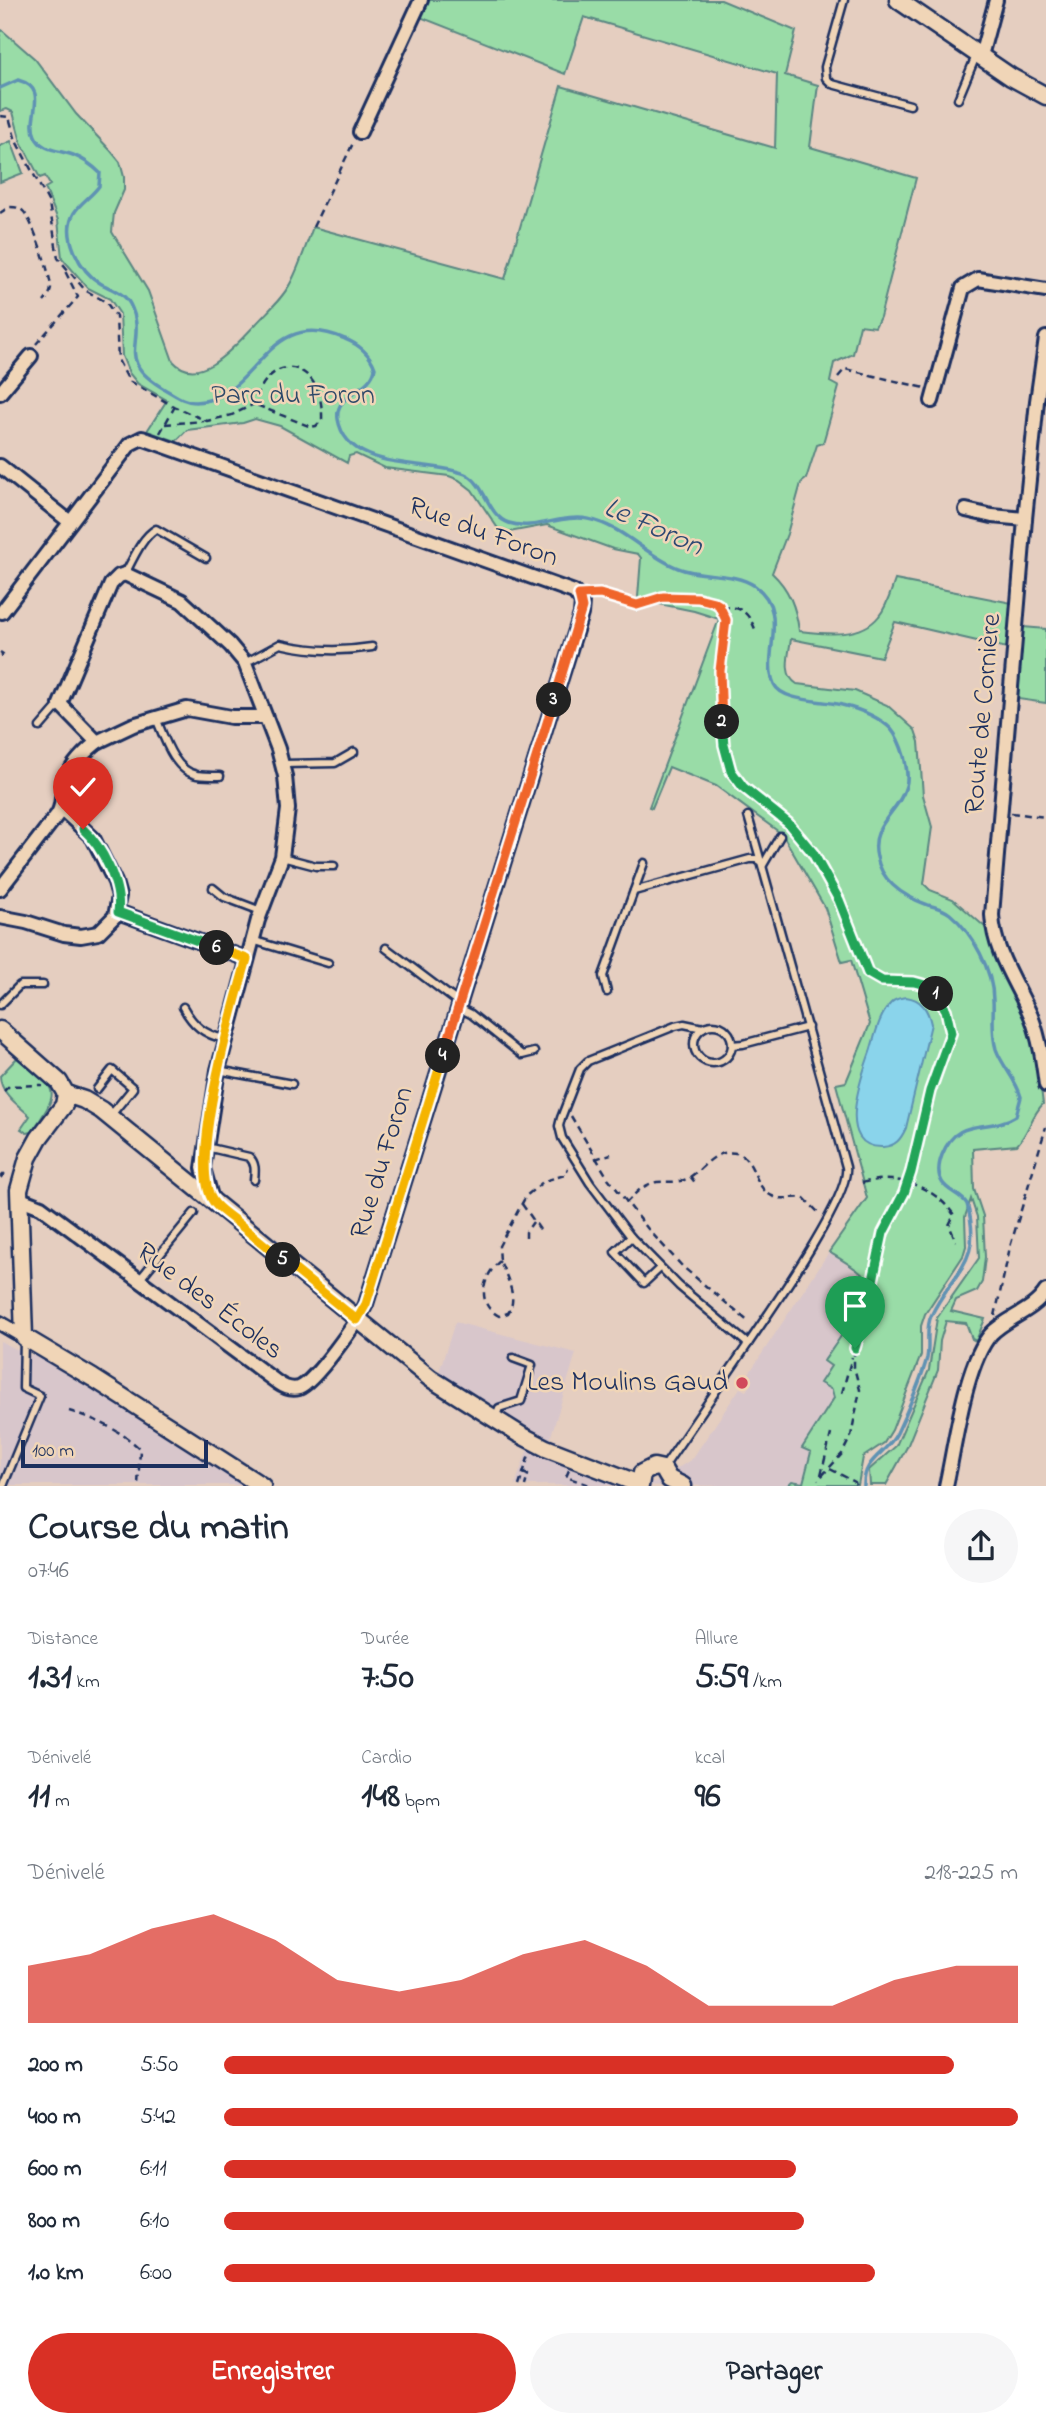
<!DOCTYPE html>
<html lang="fr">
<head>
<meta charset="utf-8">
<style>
  :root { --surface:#fff; --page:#f6f6f7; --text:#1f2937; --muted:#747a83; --accent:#d93025 }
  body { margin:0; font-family:"Indie Flower",sans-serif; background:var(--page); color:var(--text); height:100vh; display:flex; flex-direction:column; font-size:26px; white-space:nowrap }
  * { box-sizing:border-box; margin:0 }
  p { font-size:23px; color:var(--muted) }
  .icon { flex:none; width:38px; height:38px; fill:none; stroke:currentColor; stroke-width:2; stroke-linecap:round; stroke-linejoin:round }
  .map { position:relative; height:1486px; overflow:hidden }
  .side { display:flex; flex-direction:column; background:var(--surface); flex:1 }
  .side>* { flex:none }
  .scale { position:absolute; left:21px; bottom:18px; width:187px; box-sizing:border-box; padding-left:7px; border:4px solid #1b2f5e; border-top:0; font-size:19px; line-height:24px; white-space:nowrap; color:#1b2f5e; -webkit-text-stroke:5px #f0d5b7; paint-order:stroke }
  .pin { position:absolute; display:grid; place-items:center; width:60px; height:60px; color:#fff; margin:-72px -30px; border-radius:50% 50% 50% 0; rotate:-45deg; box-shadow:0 0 7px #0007 }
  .pin .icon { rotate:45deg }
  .km { position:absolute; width:35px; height:35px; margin:-18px; border-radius:50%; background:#222; color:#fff; font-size:19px; line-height:35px; text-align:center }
  .round { display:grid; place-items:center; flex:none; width:74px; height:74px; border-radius:37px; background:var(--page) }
  .head { display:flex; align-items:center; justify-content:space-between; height:119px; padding:0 28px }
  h1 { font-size:38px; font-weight:800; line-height:52px }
  .metrics { display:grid; grid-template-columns:repeat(3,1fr); gap:10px; height:119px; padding:7px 28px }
  .metrics div { display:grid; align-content:center }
  .metrics b { font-size:35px; font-weight:800 }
  .metrics small { font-size:19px; font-weight:400 }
  .metrics p { font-size:19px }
  .chart { height:196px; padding:14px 28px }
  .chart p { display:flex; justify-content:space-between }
  .chart svg { width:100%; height:126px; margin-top:7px; fill:var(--accent); opacity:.7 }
  .primary-button { display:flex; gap:14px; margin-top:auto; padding:14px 28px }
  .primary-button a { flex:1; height:80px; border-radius:42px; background:var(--accent); color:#fff; font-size:28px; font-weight:800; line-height:80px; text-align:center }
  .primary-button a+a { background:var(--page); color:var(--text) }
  ul { padding:0 28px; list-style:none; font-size:23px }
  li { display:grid; grid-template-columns:112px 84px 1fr; align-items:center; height:52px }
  li i { height:18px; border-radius:9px; background:var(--accent) }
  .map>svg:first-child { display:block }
  .built { fill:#d8c6cb }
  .green { fill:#99dca7; stroke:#5a8682; stroke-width:2 }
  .water { fill:#8ad4eb; stroke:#5e92b3; stroke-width:2 }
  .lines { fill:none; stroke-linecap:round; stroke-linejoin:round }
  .stream { stroke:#5e92b3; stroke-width:3.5 }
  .lane-casing { stroke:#1b2f5e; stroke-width:11 }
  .street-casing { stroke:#1b2f5e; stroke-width:18 }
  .secondary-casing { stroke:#1b2f5e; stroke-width:21 }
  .path { stroke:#1b2f5e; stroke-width:2.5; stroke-dasharray:7 5; stroke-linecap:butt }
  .lane { stroke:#f0d5b7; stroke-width:6 }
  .street { stroke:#f0d5b7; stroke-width:12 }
  .secondary { stroke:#f0d5b7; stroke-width:16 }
  .split-1-casing { stroke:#fff; stroke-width:14 }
  .split-2-casing { stroke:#fff; stroke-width:14 }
  .split-3-casing { stroke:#fff; stroke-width:14 }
  .split-4-casing { stroke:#fff; stroke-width:14 }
  .split-5-casing { stroke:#fff; stroke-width:14 }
  .split-6-casing { stroke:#fff; stroke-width:14 }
  .split-7-casing { stroke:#fff; stroke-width:14 }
  .split-1 { stroke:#22a559; stroke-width:9 }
  .split-2 { stroke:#22a559; stroke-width:9 }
  .split-3 { stroke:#f0652b; stroke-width:9 }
  .split-4 { stroke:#f0652b; stroke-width:9 }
  .split-5 { stroke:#f5b400; stroke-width:9 }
  .split-6 { stroke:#f5b400; stroke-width:9 }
  .split-7 { stroke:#22a559; stroke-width:9 }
  .poi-dot { fill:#d1495b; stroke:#f0d5b7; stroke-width:2.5 }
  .labels { text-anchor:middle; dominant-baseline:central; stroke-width:5; stroke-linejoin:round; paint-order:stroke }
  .park-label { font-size:28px; fill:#2e4969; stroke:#f0d5b7 }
  .street-label { font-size:28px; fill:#1b2f5e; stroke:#f0d5b7 }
  .poi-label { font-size:28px; fill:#1b2f5e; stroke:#f0d5b7; text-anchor:end }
  .water-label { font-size:30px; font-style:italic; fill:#2c4873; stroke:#f0d5b7 }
</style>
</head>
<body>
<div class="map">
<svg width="1046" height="1486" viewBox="0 0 1046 1486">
  <rect width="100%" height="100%" fill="#e5cec0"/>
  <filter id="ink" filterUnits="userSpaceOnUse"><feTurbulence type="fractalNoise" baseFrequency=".0143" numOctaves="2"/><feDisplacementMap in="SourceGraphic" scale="14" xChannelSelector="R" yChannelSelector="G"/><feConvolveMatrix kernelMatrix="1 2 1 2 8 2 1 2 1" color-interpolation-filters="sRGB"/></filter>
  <g filter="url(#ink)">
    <!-- built -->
    <g class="built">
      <polygon points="829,1252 861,1274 865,1279 865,1285 859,1308 824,1361 831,1366 820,1383 832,1390 834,1398 811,1452 803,1483 792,1481 788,1486 515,1485 532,1437 438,1375 455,1322 576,1353 548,1446 655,1483 692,1459 740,1388 746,1391 752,1382 746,1378"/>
      <polygon points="0,1341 30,1356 37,1351 245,1485 0,1485"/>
    </g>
    <!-- green -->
    <g class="green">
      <path d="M421,0H721L796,31L785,75L818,85L810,147L916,178L880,317L875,327L860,325L853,354L834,363L830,382L839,387L823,443L817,445L806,479L801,483L787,534L772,573C789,589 796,607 799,631C825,634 861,639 879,616C887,607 891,591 895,580L1012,603L1007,648L895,622L881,657L791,639C789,654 782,675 797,684L855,691L887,705L915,730L919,742L923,795L932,827L924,884L930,890L953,899L985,927L1001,971L1030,1029L1038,1065L1043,1104C1031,1116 1029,1132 1017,1145L973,1149L974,1189L983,1216L985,1257L982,1282L977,1291L956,1300L951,1311L985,1319L976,1341L972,1339L966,1323L946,1321L940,1341L938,1370L907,1447L886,1485H870L869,1470L896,1446L929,1370L937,1318L979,1258L977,1217L971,1199L965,1217L966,1246L963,1256L925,1314L921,1326V1355L892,1430L884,1443L863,1457L858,1485H788L792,1481L803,1483L811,1452L802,1448L834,1398L832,1390L820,1383L831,1366L824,1361C834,1346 872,1296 865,1278C862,1271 837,1257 829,1252L867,1198L836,1084L846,1082L870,1024L851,960L842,962L825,908L784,837L779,834V832L716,786L669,767L652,808L649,807L719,619L694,611L655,603L637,610L641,558L638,554L613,549L547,525L504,533L499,530L472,490L459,480L449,476L385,468L356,454L349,456L347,463L280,426L255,419L243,423L187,430L176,441L147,431L167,400L138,384L129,373L122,356L120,314L110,299L88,288L62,258L58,220L45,188L50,185L45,176L40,178L21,142L13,112L7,109L0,111V32L2,30L35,59L76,114L111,151L120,162L124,177V190L114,213L112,232L148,291L173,361C200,391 238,342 256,324C268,311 283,298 291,282C300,265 306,245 313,227L505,279L561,86L775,148L777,74L584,17L565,74L415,15Z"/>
      <polygon points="11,141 23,173 0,182 0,146"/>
      <polygon points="1023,627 1046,629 1046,703 1018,699"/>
      <path d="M17,1058C57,1092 63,1086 32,1132L27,1133L21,1129L30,1116C18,1105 0,1093 0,1076Z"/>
    </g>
    <!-- water -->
    <path class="water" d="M906,997C922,999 928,1010 931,1024L906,1128C901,1139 896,1146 883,1147C834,1149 862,1075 870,1052C875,1036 879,1015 891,1003C895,998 901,998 906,997Z"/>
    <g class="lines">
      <!-- stream -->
      <path class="stream" d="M0,88L18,80C51,89 26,117 35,136C41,151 60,150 73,155C83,159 92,165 100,173L99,186C92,196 80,203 74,213C61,235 80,271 100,283C110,289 124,292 130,304C150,343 110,358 166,390C175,395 184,402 195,402C258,402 264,303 345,339C358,344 370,354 375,368C371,392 334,393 338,419C347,473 429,459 465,474C486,483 487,516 509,523C534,531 562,514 588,519C623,526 645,555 678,568C702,578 733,571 755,586C791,612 761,655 774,684C782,702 824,700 842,705C858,709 879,717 891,729C898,737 901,746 904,756C906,766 909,777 906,786C899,813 869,824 877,857C882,883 905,897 928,905C936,907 944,909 950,914C973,933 993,971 993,1000C994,1016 991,1033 996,1049C1002,1066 1016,1079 1021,1097L1016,1116C988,1134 958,1114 942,1155C939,1163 937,1174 942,1182C948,1192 961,1194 967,1204C984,1263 952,1271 931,1316C925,1329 930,1345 927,1358C920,1384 908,1409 897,1433C886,1455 863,1458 864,1486"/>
      <defs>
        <g id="lane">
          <polyline points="844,0 825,67 826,78 832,84 910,105"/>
          <polyline points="958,99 976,56"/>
          <path d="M125,574C133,559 142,537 156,529L206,558"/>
          <path d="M245,663L280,644C310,651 341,652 372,647"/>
          <path d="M156,718C164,737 174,771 197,775C204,776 212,776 220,776"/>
          <polyline points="40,727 60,704"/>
          <polyline points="283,764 335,763 354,752"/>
          <polyline points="748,816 761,862"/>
          <polyline points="282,857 316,866 334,866"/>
          <polyline points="763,865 780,836"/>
          <polyline points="213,888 224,897 261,911"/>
          <path d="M634,891L750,859H756L761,862L846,1167C851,1197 768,1314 748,1344"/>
          <polyline points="252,940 328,963"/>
          <polyline points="386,948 459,1003"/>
          <polyline points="607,992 603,976 644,863"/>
          <polyline points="0,1005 20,985 43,985"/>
          <path d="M183,1007C193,1025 204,1035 225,1039"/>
          <polyline points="459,1008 471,1014 522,1055 534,1052"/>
          <circle cx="713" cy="1044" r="19"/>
          <polyline points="732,1045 743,1044 808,1027"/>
          <polyline points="218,1070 292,1084"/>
          <polyline points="97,1089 112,1070 133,1088 111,1115"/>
          <path d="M206,1147L249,1157C256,1163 255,1171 254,1180"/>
          <polyline points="631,1237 615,1252 644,1283 660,1268"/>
          <polyline points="140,1279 194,1213"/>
          <polyline points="496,1416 499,1408 521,1401 532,1365 513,1358"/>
          <polyline points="664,1467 748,1344 679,1286 631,1237 590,1183 562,1138 559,1126 561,1118 580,1069 588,1061 675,1026 684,1024 703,1028"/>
          <polyline points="3,1486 40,1396 23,1388 24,1339"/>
        </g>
        <g id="street">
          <polyline points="981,56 996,0"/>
          <polyline points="360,132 421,0"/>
          <path d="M1046,338L1037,401L1025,519L992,915C994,953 1016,982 1031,1016C1040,1039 1043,1062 1046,1085"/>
          <polyline points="0,393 31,356"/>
          <polyline points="932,401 963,288 978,279 1046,290"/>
          <polyline points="0,466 70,522"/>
          <polyline points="966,510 992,516 1025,519"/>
          <path d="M2,612L130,444L142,438L574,592L582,602L581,614L366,1304C359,1320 314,1383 299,1388C291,1390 285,1388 278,1383L41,1207L18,1198"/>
          <path d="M0,889L57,815C62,808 61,802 63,793C66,770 80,756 97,742"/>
          <polyline points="118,912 247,959"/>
          <polyline points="0,917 26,922 64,934 81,936 98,933 115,916 119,896 115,882 93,838 62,809"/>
          <polyline points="212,1200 203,1168 218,1070 258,920 282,857 288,809 285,776 278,749 245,663 230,645 182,601 125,574 119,576 111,584 60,704 97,742 133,725 187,709 231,717 266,717"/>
          <polyline points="0,1323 24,1337"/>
          <path d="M946,1486C955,1446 965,1363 991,1334C1007,1317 1033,1312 1046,1291"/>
        </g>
        <g id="secondary">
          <polyline points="898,0 1011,77 1046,96"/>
          <polyline points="0,1030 59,1082 66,1094"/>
          <polyline points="66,1094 84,1100 101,1110 430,1378 519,1434 546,1448 639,1484"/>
          <polyline points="66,1094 64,1105 39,1138 28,1158 19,1190 24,1337 93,1378 262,1486"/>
          <polyline points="640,1486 642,1473 654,1467 663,1469 669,1479 683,1486"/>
        </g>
      </defs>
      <!-- lane casing -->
      <use href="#lane" class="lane-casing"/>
      <!-- street casing -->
      <use href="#street" class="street-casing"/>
      <!-- secondary casing -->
      <use href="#secondary" class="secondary-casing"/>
      <!-- path -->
      <g class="path">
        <path d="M0,116L9,117L16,141L49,203L58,258L85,290L106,302L116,316L118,360L129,381L175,407L207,421L232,415L254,404C271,347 324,361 322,420L316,426L311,427L254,404"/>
        <path d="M0,213L9,207C15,207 20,207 24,212C33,222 50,273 51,287C51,293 48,297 44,302"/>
        <polyline points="313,227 354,141"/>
        <polyline points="36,344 78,297 64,269"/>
        <polyline points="838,377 845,369 925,388"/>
        <polyline points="165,424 204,421"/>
        <polyline points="160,433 174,408"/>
        <polyline points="593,594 600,594 637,605 663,597 698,598 714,602 722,608 726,620 721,657 720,702 724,745 731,771 743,787 788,823 813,853 839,900 868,973 882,981 913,982 925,985 937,996 949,1018 951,1033 949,1042 930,1091 911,1172 903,1193 883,1233 871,1290 854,1348 854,1367 860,1390 851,1436 842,1454 818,1480"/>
        <path d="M722,608C740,605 748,612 755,629"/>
        <polyline points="0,652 3,654 0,657"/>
        <polyline points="1011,813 1046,817"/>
        <polyline points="4,1091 9,1086 42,1085"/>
        <polyline points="571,1116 608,1178 648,1229 683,1267 750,1323"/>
        <polyline points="595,1159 611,1154"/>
        <polyline points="690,1176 696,1184"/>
        <polyline points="0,1178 6,1172 9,1173"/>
        <path d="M862,1183C896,1173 934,1186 954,1215L949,1225L956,1241"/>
        <path d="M626,1203C635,1194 643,1184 657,1182C666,1181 675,1183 684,1180C699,1174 708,1157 724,1153C757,1147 750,1186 772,1196C783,1201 793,1196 804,1198L819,1213"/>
        <polyline points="522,1204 541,1231"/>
        <polyline points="526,1238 526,1232 533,1222"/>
        <path d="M500,1261C483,1275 475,1304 499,1316L508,1313C519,1298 506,1276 500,1261L499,1246L526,1196L544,1181L565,1175L568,1168"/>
        <polyline points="995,1316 1010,1247 1046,1127"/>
        <polyline points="842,1393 852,1357"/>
        <path d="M69,1411C94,1418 122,1431 140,1449L138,1486"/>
        <polyline points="830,1469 855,1482 856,1486"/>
        <polyline points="569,1470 566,1477 593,1486"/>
        <polyline points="523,1473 528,1475 525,1486"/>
        <polyline points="821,1475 831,1434"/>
        <polyline points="519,1486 529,1455"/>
      </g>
      <!-- lane -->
      <use href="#lane" class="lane"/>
      <!-- street -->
      <use href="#street" class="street"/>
      <!-- secondary -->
      <use href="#secondary" class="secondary"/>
    </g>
  </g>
  <g class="lines" filter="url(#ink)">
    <defs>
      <polyline id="split-1" points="855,1348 871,1290 883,1233 904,1193 911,1172 930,1091 951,1033 946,1010 936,994"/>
      <polyline id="split-2" points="722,722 724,745 731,771 743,787 788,823 813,853 839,900 868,973 882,981 914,982 925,985 936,994"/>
      <polyline id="split-3" points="554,700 582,608 579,595 600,594 637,605 663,597 698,598 714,602 719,605 726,620 720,671 722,722"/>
      <polyline id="split-4" points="443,1056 554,700"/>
      <polyline id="split-5" points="283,1260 357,1320 366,1304 443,1056"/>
      <path id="split-6" d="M217,948L247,959C234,1005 187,1164 213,1201C217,1208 227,1214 233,1219C250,1233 267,1247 283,1260"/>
      <path id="split-7" d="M83,829C102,846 122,886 118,912L217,948"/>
    </defs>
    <!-- split-1 casing -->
    <use href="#split-1" class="split-1-casing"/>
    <!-- split-2 casing -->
    <use href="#split-2" class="split-2-casing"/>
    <!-- split-3 casing -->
    <use href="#split-3" class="split-3-casing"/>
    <!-- split-4 casing -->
    <use href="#split-4" class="split-4-casing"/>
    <!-- split-5 casing -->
    <use href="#split-5" class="split-5-casing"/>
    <!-- split-6 casing -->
    <use href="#split-6" class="split-6-casing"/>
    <!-- split-7 casing -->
    <use href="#split-7" class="split-7-casing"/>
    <!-- split-1 -->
    <use href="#split-1" class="split-1"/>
    <!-- split-2 -->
    <use href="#split-2" class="split-2"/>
    <!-- split-3 -->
    <use href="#split-3" class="split-3"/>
    <!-- split-4 -->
    <use href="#split-4" class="split-4"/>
    <!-- split-5 -->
    <use href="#split-5" class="split-5"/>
    <!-- split-6 -->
    <use href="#split-6" class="split-6"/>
    <!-- split-7 -->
    <use href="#split-7" class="split-7"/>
  </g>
  <!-- markers -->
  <circle class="poi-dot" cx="742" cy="1383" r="7"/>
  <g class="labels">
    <!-- park labels -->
    <g class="park-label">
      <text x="293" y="396">Parc du Foron</text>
    </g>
    <!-- street labels -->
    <g class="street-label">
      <text transform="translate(483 533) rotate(20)">Rue du Foron</text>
      <text transform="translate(984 714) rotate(-85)">Route de Cornière</text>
      <text transform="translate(383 1163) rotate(-73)">Rue du Foron</text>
      <text transform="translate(209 1302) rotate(37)">Rue des Écoles</text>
    </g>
    <!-- poi labels -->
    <g class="poi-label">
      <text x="728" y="1383">Les Moulins Gaud</text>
    </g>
    <!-- water labels -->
    <g class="water-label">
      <text transform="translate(653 528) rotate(24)">Le Foron</text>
    </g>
  </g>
</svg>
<div class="scale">100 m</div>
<div class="pin" style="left:855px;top:1348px;background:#1e9e55"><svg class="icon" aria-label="arrive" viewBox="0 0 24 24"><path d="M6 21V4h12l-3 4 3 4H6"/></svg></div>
<div class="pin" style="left:83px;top:829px;background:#d93025"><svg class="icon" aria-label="check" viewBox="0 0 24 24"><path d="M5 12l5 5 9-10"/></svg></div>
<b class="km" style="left:936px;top:994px">1</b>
<b class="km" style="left:722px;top:722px">2</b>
<b class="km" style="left:554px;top:700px">3</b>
<b class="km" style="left:443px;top:1056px">4</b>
<b class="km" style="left:283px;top:1260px">5</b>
<b class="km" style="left:217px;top:948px">6</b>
</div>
<section class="side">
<div class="head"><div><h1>Course du matin</h1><p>07:46</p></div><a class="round"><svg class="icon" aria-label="share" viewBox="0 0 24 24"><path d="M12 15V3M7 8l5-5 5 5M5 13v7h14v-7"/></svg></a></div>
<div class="metrics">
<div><p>Distance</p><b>1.31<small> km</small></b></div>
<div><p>Durée</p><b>7:50</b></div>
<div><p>Allure</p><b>5:59<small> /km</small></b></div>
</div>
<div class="metrics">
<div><p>Dénivelé</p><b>11<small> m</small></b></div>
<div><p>Cardio</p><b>148<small> bpm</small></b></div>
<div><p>kcal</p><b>96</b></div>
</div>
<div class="chart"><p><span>Dénivelé</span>218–225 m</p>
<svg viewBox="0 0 160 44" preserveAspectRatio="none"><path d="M0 44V24L10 20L20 11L30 6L40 15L50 29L60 33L70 29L80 20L90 15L100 24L110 38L120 38L130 38L140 29L150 24L160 24V44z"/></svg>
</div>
<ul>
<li><b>200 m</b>5:50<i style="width:92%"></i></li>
<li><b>400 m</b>5:42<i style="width:100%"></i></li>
<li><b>600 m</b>6:11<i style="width:72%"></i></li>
<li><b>800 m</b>6:10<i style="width:73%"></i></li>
<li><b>1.0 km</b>6:00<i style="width:82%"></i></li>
</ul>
<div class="primary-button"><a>Enregistrer</a><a>Partager</a></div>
</section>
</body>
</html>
